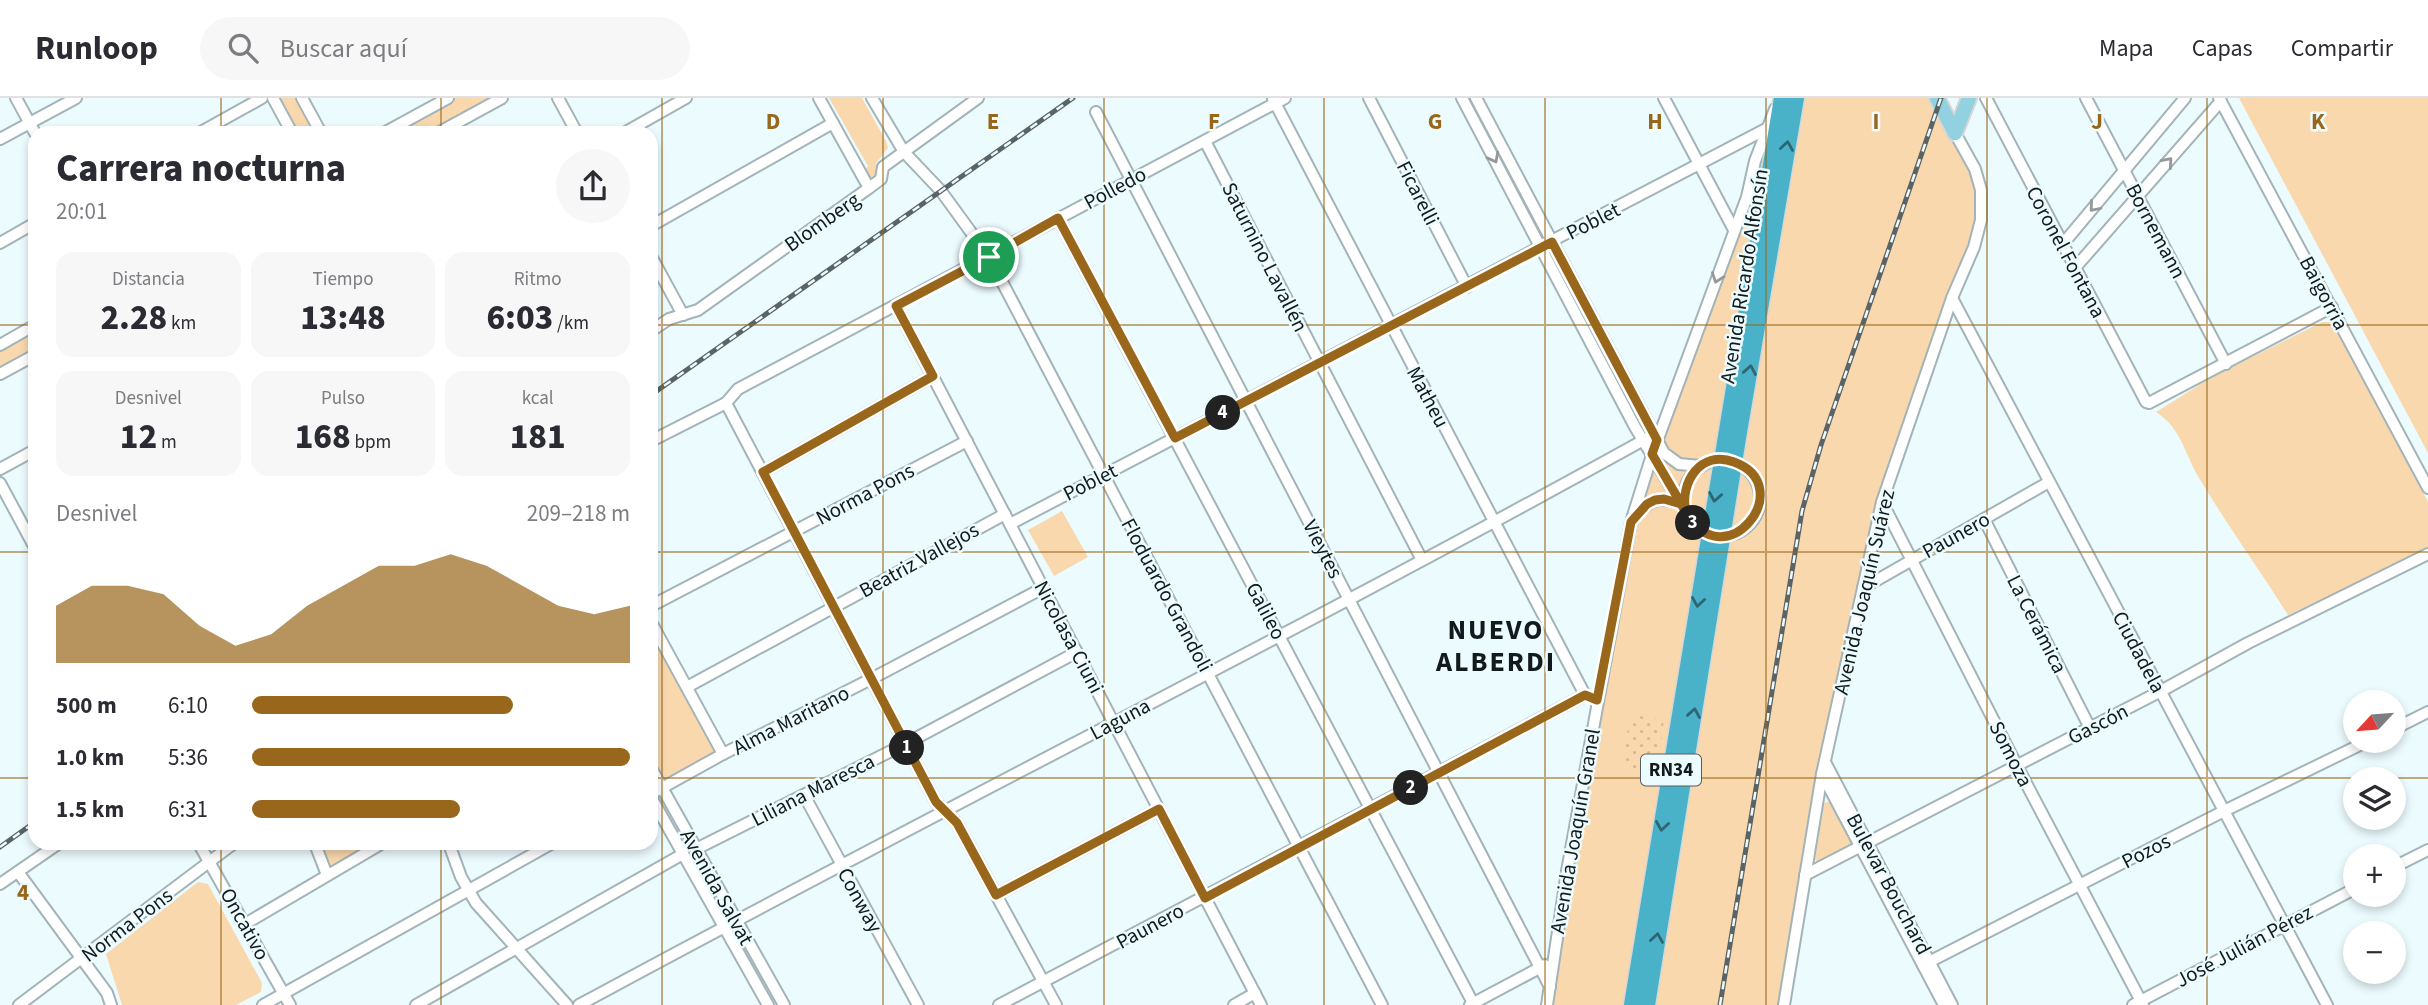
<!DOCTYPE html>
<html lang="es">
<head>
<meta charset="utf-8">
<style>
  :root { --surface:#fff; --page:#f7f7f7; --text:#2b2b33; --muted:#7c7c81; --line:#e1e1e2; --accent:#99671b }
  body { margin:0; font-family:"Source Sans 3",sans-serif; background:var(--page); color:var(--text); height:100vh; display:flex; flex-direction:column; font-size:26px; white-space:nowrap }
  * { box-sizing:border-box; margin:0 }
  p { font-size:23px; color:var(--muted) }
  .icon { flex:none; width:38px; height:38px; fill:none; stroke:currentColor; stroke-width:2; stroke-linecap:round; stroke-linejoin:round }
  .map { position:relative; flex:1; overflow:hidden }
  .panel { position:absolute; left:28px; top:28px; width:630px; height:724px; display:flex; flex-direction:column; background:var(--surface); border-radius:21px; box-shadow:0 4px 10px #0003 }
  .panel>* { flex:none }
  .needle { width:46px; rotate:244deg }
  .controls { position:absolute; left:2343px; top:592px; display:grid; gap:14px }
  .controls a { display:grid; place-items:center; width:63px; height:63px; border-radius:50%; background:var(--surface); box-shadow:0 4px 10px #0003; font-size:35px }
  .pin { position:absolute; display:grid; place-items:center; width:60px; height:60px; color:#fff; margin:-30px; border:4px solid #fff; border-radius:50%; box-shadow:0 2px 7px #0007 }
  .km { position:absolute; width:35px; height:35px; margin:-18px; border-radius:50%; background:#222; color:#fff; font-size:19px; line-height:35px; text-align:center }
  .round { display:grid; place-items:center; flex:none; width:74px; height:74px; border-radius:37px; background:var(--page) }
  .summary { display:flex; align-items:center; justify-content:space-between; height:119px; padding:0 28px }
  h1 { font-size:38px; font-weight:800; line-height:52px }
  .figures { display:grid; grid-template-columns:repeat(3,1fr); gap:10px; height:119px; padding:7px 28px }
  .figures div { display:grid; align-content:center; border-radius:18px; background:var(--page); text-align:center }
  .figures b { font-size:35px; font-weight:800 }
  .figures small { font-size:19px; font-weight:400 }
  .figures p { font-size:19px }
  .chart { height:196px; padding:14px 28px }
  .chart p { display:flex; justify-content:space-between }
  .chart svg { width:100%; height:126px; margin-top:7px; fill:var(--accent); opacity:.7 }
  ul { padding:0 28px; list-style:none; font-size:23px }
  li { display:grid; grid-template-columns:112px 84px 1fr; align-items:center; height:52px }
  li i { height:18px; border-radius:9px; background:var(--accent) }
  header { display:flex; align-items:center; gap:42px; box-sizing:border-box; height:98px; padding:0 35px; background:var(--surface); border-bottom:2px solid var(--line) }
  header strong { font-size:33px }
  nav { display:flex; gap:38px; margin-inline-start:auto; font-size:24px }
  .search { width:490px; height:63px; background:var(--page); display:flex; align-items:center; gap:18px; box-sizing:border-box; padding:0 24px; border-radius:38px; color:var(--muted); font-size:26px }
  .map>svg:first-child { display:block }
  .green { fill:#fad8ae }
  .garden { fill:url(#garden-dots) }
  .lines { fill:none; stroke-linecap:round; stroke-linejoin:round }
  .minor-casing { stroke:#a3b4b8; stroke-width:14 }
  .major-casing { stroke:#d5d6d6; stroke-width:18 }
  .highway-casing { stroke:#d5d6d6; stroke-width:19 }
  .minor { stroke:#fff; stroke-width:10 }
  .major { stroke:#92d1df; stroke-width:14 }
  .highway { stroke:#49b2c9; stroke-width:16 }
  .rail-casing { stroke:#5a6365; stroke-width:5 }
  .rail { stroke:#ecfbfe; stroke-width:2.5; stroke-dasharray:8; stroke-linecap:butt }
  .oneway { stroke:#2e6672 }
  .oneway2 { stroke:#959898 }
  .route-casing { stroke:#fff; stroke-width:14 }
  .route { stroke:#99671b; stroke-width:9 }
  .grid { fill:none; stroke:#99671b; stroke-width:2; stroke-opacity:0.55 }
  .labels { text-anchor:middle; dominant-baseline:central; stroke-width:5; stroke-linejoin:round; paint-order:stroke }
  .shield { fill:#ecfbfe; stroke:#545e5f; stroke-width:2 }
  .shield-label { font-size:19px; font-weight:bold; fill:#131a1b }
  .street-label { font-size:21px; fill:#131a1b; stroke:#ecfbfe }
  .district-label { font-size:28px; font-weight:bold; letter-spacing:2px; fill:#131a1b; stroke:#ecfbfe }
  .grid-label { font-size:23px; text-anchor:middle; font-weight:bold; fill:#99671b; stroke:#ecfbfe; stroke-width:5; stroke-linejoin:round; paint-order:stroke }
</style>
</head>
<body>
<header>
<strong>Runloop</strong>
<div class="search"><svg class="icon" aria-label="search" viewBox="0 0 24 24"><circle cx="10" cy="10" r="6"/><path d="M15 15l6 6"/></svg>Buscar aquí</div>
<nav><a>Mapa</a><a>Capas</a><a>Compartir</a></nav>
</header>
<div class="map">
<svg width="2428" height="907" viewBox="0 0 2428 907">
  <defs>
    <pattern id="garden-dots" width="8" height="8" patternUnits="userSpaceOnUse" patternTransform="scale(1.75)"><rect width="8" height="8" fill="#fad8ae"/><path d="M2 2h.1M6 6h.1" fill="none" stroke="#d5b995" stroke-width="1.8" stroke-linecap="round"/></pattern>
  </defs>
  <rect width="100%" height="100%" fill="#ecfbfe"/>
  <!-- green -->
  <g class="green">
    <polygon points="277,0 296,0 315,35 297,35"/>
    <polygon points="454,0 493,0 429,35 390,35"/>
    <polygon points="829,0 862,0 886,43 888,50 876,65 878,79 870,79 865,71 868,68"/>
    <polygon points="1780,0 1941,0 1975,71 1981,122 1882,404 1822,676 1784,907 1547,907 1625,450"/>
    <polygon points="2239,0 2428,0 2428,355"/>
    <path d="M2322,224H2332L2338,230L2428,404V451L2288,517C2259,471 2227,427 2199,380C2184,355 2182,331 2156,314L2212,279Z"/>
    <polygon points="35,231 35,252 0,271 0,250"/>
    <polygon points="1062,413 1088,459 1054,478 1028,432"/>
    <polygon points="651,533 718,654 665,684 651,659"/>
    <polygon points="1826,704 1831,704 1852,747 1823,764 1817,764 1815,761 1824,706"/>
    <polygon points="315,746 381,746 327,777"/>
    <polygon points="198,784 208,786 262,885 261,894 236,907 122,907 106,856"/>
  </g>
  <!-- garden -->
  <polygon class="garden" points="1630,616 1664,622 1657,675 1622,671"/>
  <g class="lines">
    <defs>
      <g id="minor">
        <polyline points="16,0 35,35"/>
        <polyline points="273,0 292,35"/>
        <polyline points="302,0 321,35"/>
        <polyline points="558,0 577,35"/>
        <polyline points="819,0 869,90"/>
        <polyline points="872,0 904,54 941,93 989,159 1382,907"/>
        <polyline points="1369,0 1467,189"/>
        <polyline points="1462,0 1635,329 1686,414"/>
        <polyline points="1476,0 1664,355 1679,366 1701,368"/>
        <polyline points="1664,0 1734,132"/>
        <polyline points="1986,0 2146,304 2149,305 2332,209"/>
        <polyline points="2086,0 2226,266"/>
        <polyline points="2219,0 2428,390"/>
        <polyline points="1273,1 1585,597"/>
        <polyline points="1096,14 1550,889"/>
        <polyline points="199,35 262,0"/>
        <polyline points="384,35 448,0"/>
        <polyline points="438,35 502,0"/>
        <polyline points="624,35 686,0"/>
        <polyline points="0,41 76,0"/>
        <polyline points="1205,43 1422,462"/>
        <polyline points="1058,120 1473,905"/>
        <polyline points="651,128 833,25"/>
        <polyline points="0,145 35,125"/>
        <polyline points="2062,147 2185,0"/>
        <polyline points="651,158 683,217"/>
        <polyline points="2074,171 2221,3"/>
        <polyline points="1952,200 2327,907"/>
        <polyline points="896,208 1261,907"/>
        <polyline points="651,233 669,221 698,212 869,90 881,81 883,69 978,0"/>
        <polyline points="0,247 35,227"/>
        <polyline points="0,276 35,257"/>
        <polyline points="726,305 936,704 957,725 1056,907"/>
        <polyline points="651,343 726,305 738,291 1285,0"/>
        <circle cx="1722" cy="400" r="38"/>
        <polyline points="0,371 35,352"/>
        <polyline points="763,374 933,278"/>
        <polyline points="0,385 35,450"/>
        <polyline points="1882,404 2017,668 2143,907"/>
        <polyline points="1984,421 2090,630"/>
        <path d="M1633,422C1649,402 1656,397 1681,406"/>
        <polyline points="1010,426 1766,31"/>
        <polyline points="1863,490 2049,384"/>
        <polyline points="651,508 967,343"/>
        <polyline points="651,524 723,656"/>
        <polyline points="687,589 1005,416"/>
        <polyline points="2394,631 2428,614"/>
        <polyline points="1825,664 1952,907"/>
        <polyline points="651,670 784,907"/>
        <polyline points="1822,676 1944,907"/>
        <polyline points="651,696 723,656 871,581 1043,490"/>
        <polyline points="804,697 918,907"/>
        <polyline points="651,699 768,907"/>
        <polyline points="199,746 290,907"/>
        <polyline points="315,746 327,777"/>
        <polyline points="449,746 461,779 476,805 567,907"/>
        <polyline points="696,751 905,646 1077,554"/>
        <polyline points="2394,769 2428,752"/>
        <polyline points="18,774 107,895 111,907"/>
        <polyline points="1805,777 2161,593 2248,545 2428,456"/>
        <polyline points="0,786 58,746"/>
        <polyline points="996,797 1159,711"/>
        <polyline points="245,826 381,746"/>
        <polyline points="1923,867 2224,713 2370,642"/>
        <polyline points="19,907 233,746"/>
        <polyline points="263,907 551,746"/>
        <polyline points="416,907 683,756"/>
        <path d="M579,907C938,712 1304,531 1660,333"/>
        <polyline points="999,907 1585,597"/>
        <polyline points="1234,907 1255,895"/>
        <polyline points="1470,907 1545,867"/>
        <polyline points="1547,907 1567,773 1631,424 1652,357 1747,99 1755,63 1775,11"/>
        <polyline points="1784,907 1822,676 1882,404 1952,200 1974,149 1981,122 1981,92 1975,71 1955,35"/>
        <polyline points="2133,907 2356,790"/>
      </g>
      <g id="major">
        <polyline points="1937,0 1955,35"/>
        <polyline points="1955,35 1969,0"/>
      </g>
      <g id="highway">
        <polyline points="1632,907 1782,0"/>
        <polyline points="1647,907 1738,340 1796,0"/>
      </g>
    </defs>
    <!-- minor casing -->
    <use href="#minor" class="minor-casing"/>
    <!-- major casing -->
    <use href="#major" class="major-casing"/>
    <!-- highway casing -->
    <use href="#highway" class="highway-casing"/>
    <!-- minor -->
    <use href="#minor" class="minor"/>
    <!-- major -->
    <use href="#major" class="major"/>
    <!-- highway -->
    <use href="#highway" class="highway"/>
    <defs>
      <g id="rail">
        <polyline points="651,297 1073,0"/>
        <polyline points="0,749 35,724"/>
        <polyline points="1720,907 1802,413 1821,347 1941,0"/>
      </g>
    </defs>
    <!-- rail casing -->
    <use href="#rail" class="rail-casing"/>
    <!-- rail -->
    <use href="#rail" class="rail"/>
  </g>
  <!-- one-way arrows -->
  <defs><path id="oneway-chevron" d="M-2-3.5L2.5 0L-2 3.5" fill="none" stroke-width="1.6" stroke-linecap="round" stroke-linejoin="round" transform="scale(1.75)"/></defs>
  <g class="oneway">
    <use href="#oneway-chevron" transform="translate(1787 48) rotate(-81)"/>
    <use href="#oneway-chevron" transform="translate(1750 272) rotate(-80)"/>
    <use href="#oneway-chevron" transform="translate(1715 399) rotate(100)"/>
    <use href="#oneway-chevron" transform="translate(1698 504) rotate(99)"/>
    <use href="#oneway-chevron" transform="translate(1694 615) rotate(-80)"/>
    <use href="#oneway-chevron" transform="translate(1662 728) rotate(99)"/>
    <use href="#oneway-chevron" transform="translate(1657 840) rotate(-81)"/>
  </g>
  <g class="oneway2">
    <use href="#oneway-chevron" transform="translate(1494 60) rotate(62)"/>
    <use href="#oneway-chevron" transform="translate(2168 64) rotate(-49)"/>
    <use href="#oneway-chevron" transform="translate(2094 109) rotate(130)"/>
    <use href="#oneway-chevron" transform="translate(1717 180) rotate(110)"/>
  </g>
  <g class="lines">
    <defs>
      <path id="route" d="M989,159L896,208L933,278L763,374L936,704L957,725L996,797L1159,711L1205,800L1585,597L1597,602L1631,424L1647,406L1655,402L1664,401L1681,406L1686,414C1679,385 1701,351 1734,364C1800,388 1725,483 1686,414L1652,356L1657,342L1552,144L1175,340L1058,120L989,159"/>
    </defs>
    <!-- route casing -->
    <use href="#route" class="route-casing"/>
    <!-- route -->
    <use href="#route" class="route"/>
  </g>
  <!-- grid -->
  <path class="grid" d="M221,0V35M441,0V35M662,0V907M883,0V907M1104,0V907M1324,0V907M1545,0V907M1766,0V907M1987,0V907M2207,0V907M0,227H35M651,227H2428M0,454H35M651,454H2428M0,680H35M651,680H2428M221,746V907M441,746V907"/>
  <g class="labels">
    <!-- shield labels -->
    <rect class="shield" x="1641" y="656.5" width="60" height="31" rx="5"/>
    <g class="shield-label">
      <text x="1671" y="672">RN34</text>
    </g>
    <!-- street labels -->
    <g class="street-label">
      <text transform="translate(1115 90) rotate(-28)">Polledo</text>
      <text transform="translate(1418 95) rotate(63)">Ficarelli</text>
      <text transform="translate(1593 123) rotate(-27)">Poblet</text>
      <text transform="translate(822 124) rotate(-35)">Blomberg</text>
      <text transform="translate(2156 133) rotate(62)">Bornemann</text>
      <text transform="translate(2066 154) rotate(62)">Coronel Fontana</text>
      <text transform="translate(1265 159) rotate(63)">Saturnino Lavallén</text>
      <text transform="translate(1744 178) rotate(-81)">Avenida Ricardo Alfonsín</text>
      <text transform="translate(2324 195) rotate(62)">Baigorria</text>
      <text transform="translate(1428 299) rotate(62)">Matheu</text>
      <text transform="translate(1090 384) rotate(-27)">Poblet</text>
      <text transform="translate(865 396) rotate(-28)">Norma Pons</text>
      <text transform="translate(1956 437) rotate(-29)">Paunero</text>
      <text transform="translate(1323 451) rotate(63)">Vieytes</text>
      <text transform="translate(919 462) rotate(-29)">Beatriz Vallejos</text>
      <text transform="translate(1864 494) rotate(-77)">Avenida Joaquín Suárez</text>
      <text transform="translate(1167 497) rotate(62)">Floduardo Grandoli</text>
      <text transform="translate(1266 513) rotate(62)">Galileo</text>
      <text transform="translate(2037 526) rotate(63)">La Cerámica</text>
      <text transform="translate(1069 539) rotate(62)">Nicolasa Ciuni</text>
      <text transform="translate(2139 554) rotate(62)">Ciudadela</text>
      <text transform="translate(1120 621) rotate(-28)">Laguna</text>
      <text transform="translate(791 622) rotate(-27)">Alma Maritano</text>
      <text transform="translate(2098 626) rotate(-27)">Gascón</text>
      <text transform="translate(2011 656) rotate(63)">Somoza</text>
      <text transform="translate(813 692) rotate(-27)">Liliana Maresca</text>
      <text transform="translate(1575 733) rotate(-80)">Avenida Joaquín Granel</text>
      <text transform="translate(2146 753) rotate(-27)">Pozos</text>
      <text transform="translate(1889 786) rotate(62)">Bulevar Bouchard</text>
      <text transform="translate(717 789) rotate(61)">Avenida Salvat</text>
      <text transform="translate(860 802) rotate(61)">Conway</text>
      <text transform="translate(245 826) rotate(61)">Oncativo</text>
      <text transform="translate(127 827) rotate(-37)">Norma Pons</text>
      <text transform="translate(1150 828) rotate(-28)">Paunero</text>
      <text transform="translate(2244 848) rotate(-28)">José Julián Pérez</text>
    </g>
    <!-- district labels -->
    <g class="district-label">
      <text x="1496" y="532">NUEVO<tspan x="1496" dy="32">ALBERDI</tspan></text>
    </g>
  </g>
  <g class="grid-label">
    <text x="773" y="31">D</text>
    <text x="993" y="31">E</text>
    <text x="1214" y="31">F</text>
    <text x="1435" y="31">G</text>
    <text x="1655" y="31">H</text>
    <text x="1876" y="31">I</text>
    <text x="2097" y="31">J</text>
    <text x="2318" y="31">K</text>
    <text x="23" y="802">4</text>
  </g>
</svg>
<div class="controls">
<a><svg class="needle" viewBox="-14 -14 28 28"><path d="M0-13l5 13h-10z" fill="#e53935"/><path d="M0 13l5-13h-10z" fill="#7c7c81"/></svg></a>
<a><svg class="icon" aria-label="layers" viewBox="0 0 24 24"><path d="M12 4l9 5-9 5-9-5zM3 14l9 5 9-5"/></svg></a>
<a>+</a>
<a>−</a>
</div>
<div class="pin" style="left:989px;top:159px;background:#1e9e55"><svg class="icon" aria-label="arrive" viewBox="0 0 24 24"><path d="M6 21V4h12l-3 4 3 4H6"/></svg></div>
<b class="km" style="left:907px;top:650px">1</b>
<b class="km" style="left:1411px;top:690px">2</b>
<b class="km" style="left:1693px;top:425px">3</b>
<b class="km" style="left:1223px;top:315px">4</b>
<section class="panel">
<div class="summary"><div><h1>Carrera nocturna</h1><p>20:01</p></div><a class="round"><svg class="icon" aria-label="share" viewBox="0 0 24 24"><path d="M12 15V3M7 8l5-5 5 5M5 13v7h14v-7"/></svg></a></div>
<div class="figures">
<div><p>Distancia</p><b>2.28<small> km</small></b></div>
<div><p>Tiempo</p><b>13:48</b></div>
<div><p>Ritmo</p><b>6:03<small> /km</small></b></div>
</div>
<div class="figures">
<div><p>Desnivel</p><b>12<small> m</small></b></div>
<div><p>Pulso</p><b>168<small> bpm</small></b></div>
<div><p>kcal</p><b>181</b></div>
</div>
<div class="chart"><p><span>Desnivel</span>209–218 m</p>
<svg viewBox="0 0 160 44" preserveAspectRatio="none"><path d="M0 44V24L10 17L20 17L30 20L40 31L50 38L60 34L70 24L80 17L90 10L100 10L110 6L120 10L130 17L140 24L150 27L160 24V44z"/></svg>
</div>
<ul>
<li><b>500 m</b>6:10<i style="width:69%"></i></li>
<li><b>1.0 km</b>5:36<i style="width:100%"></i></li>
<li><b>1.5 km</b>6:31<i style="width:55%"></i></li>
</ul>
</section>
</div>
</body>
</html>
